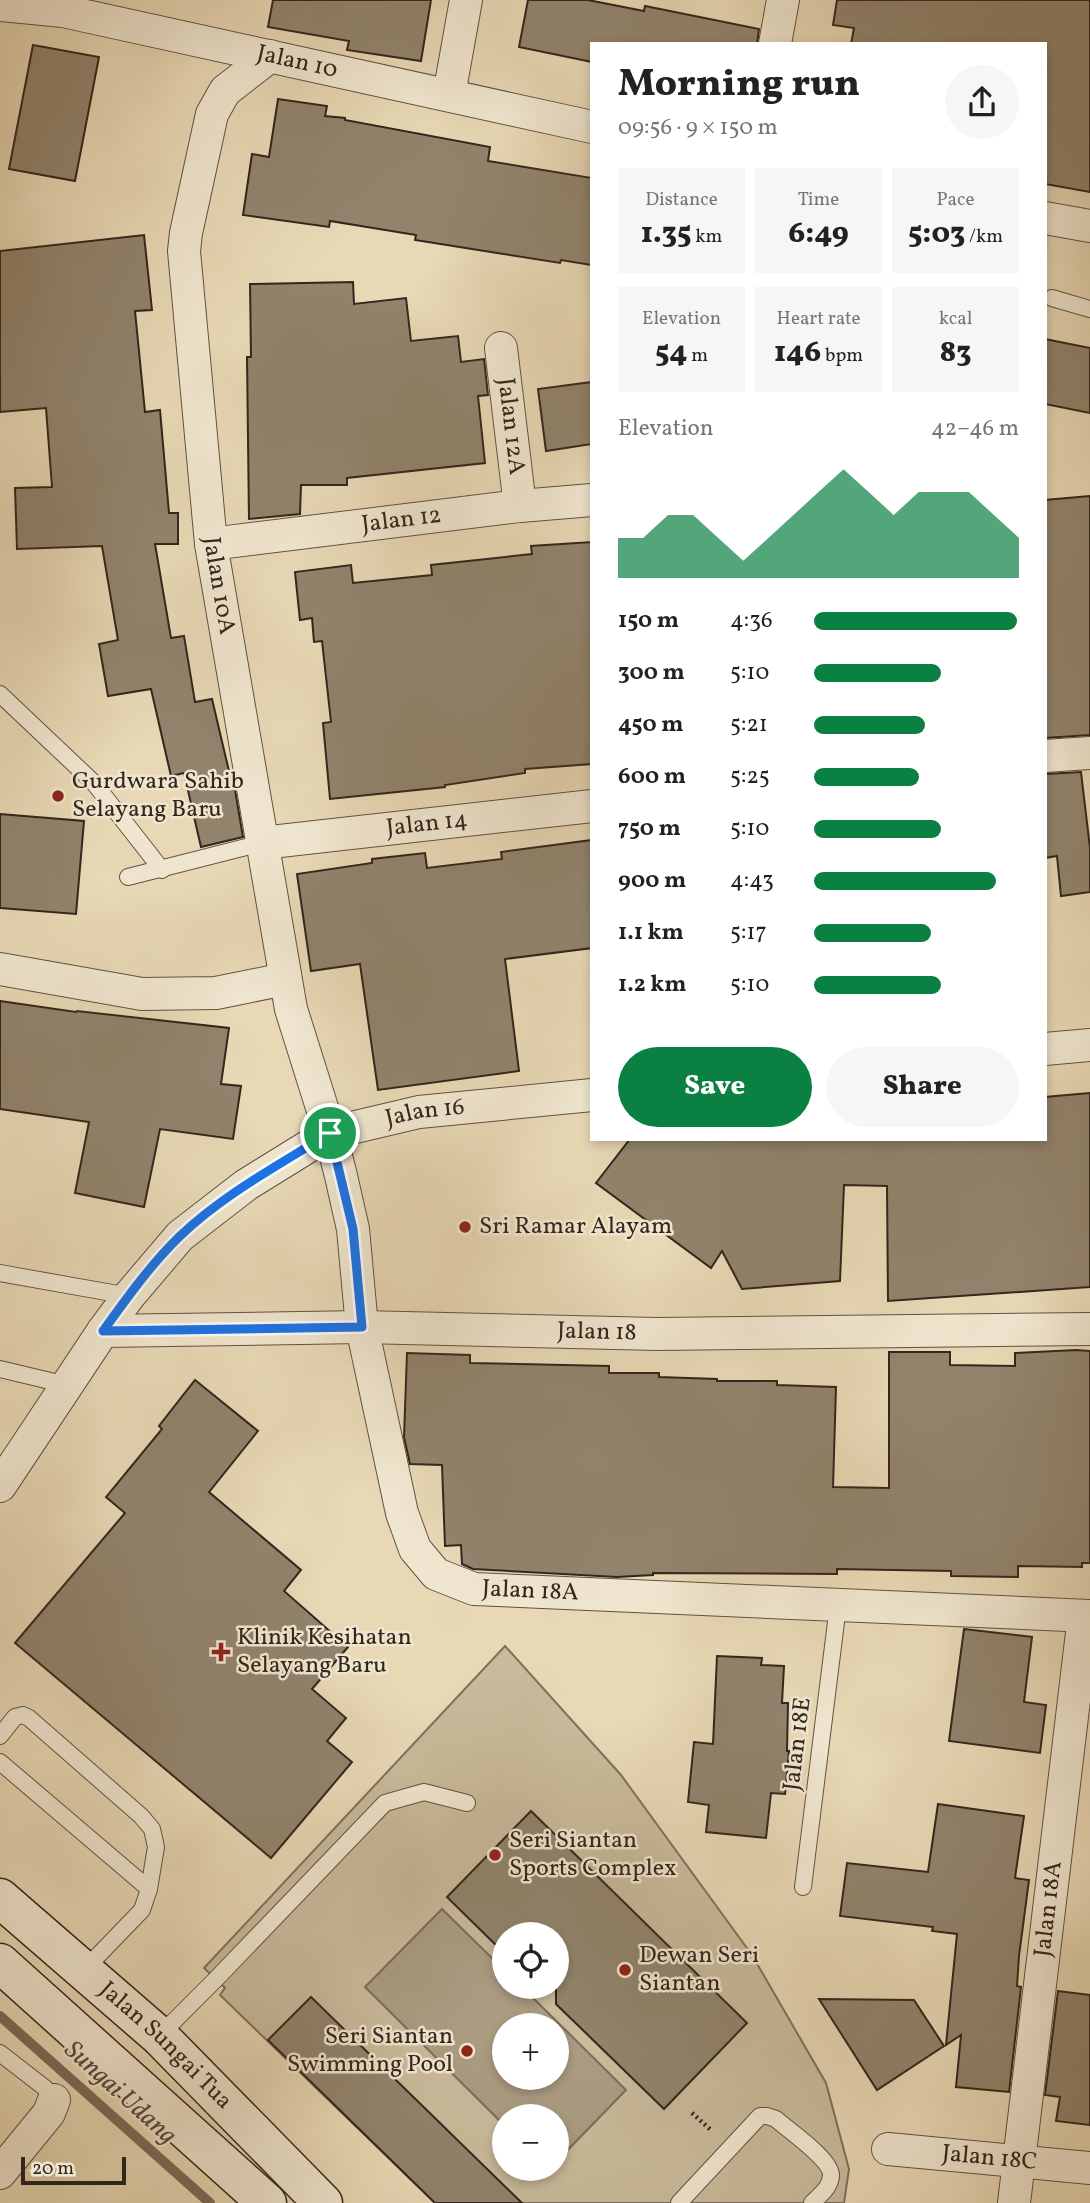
<!DOCTYPE html>
<html lang="en">
<head>
<meta charset="utf-8">
<style>
  :root { --surface:#fff; --page:#f6f6f6; --text:#222; --muted:#767676; --accent:#0b8043 }
  body { margin:0; font-family:Vollkorn,serif; background:var(--page); color:var(--text); height:100vh; display:flex; flex-direction:column; font-size:26px; white-space:nowrap }
  * { box-sizing:border-box; margin:0 }
  p { font-size:23px; color:var(--muted) }
  .icon { flex:none; width:38px; height:38px; fill:none; stroke:currentColor; stroke-width:2; stroke-linecap:round; stroke-linejoin:round }
  .map { position:relative; flex:1; overflow:hidden }
  .side { position:absolute; left:590px; top:42px; width:457px; height:1099px; display:flex; flex-direction:column; background:var(--surface); border-radius:0px; box-shadow:0 4px 10px #0003 }
  .side>* { flex:none }
  .fabs { position:absolute; left:492px; top:1922px; display:grid; gap:14px }
  .fabs a { display:grid; place-items:center; width:77px; height:77px; border-radius:50%; background:var(--surface); box-shadow:0 4px 10px #0003; font-size:35px }
  .scale { position:absolute; left:21px; bottom:18px; width:105px; box-sizing:border-box; padding-left:7px; border:4px solid #33261d; border-top:0; font-size:19px; line-height:24px; white-space:nowrap; color:#33261d; -webkit-text-stroke:5px #f0e6cf; paint-order:stroke }
  .pin { position:absolute; display:grid; place-items:center; width:60px; height:60px; color:#fff; margin:-30px; border:4px solid #fff; border-radius:50%; box-shadow:0 2px 7px #0007 }
  .round { display:grid; place-items:center; flex:none; width:74px; height:74px; border-radius:37px; background:var(--page) }
  .head { display:flex; align-items:center; justify-content:space-between; height:119px; padding:0 28px }
  h1 { font-size:38px; font-weight:800; line-height:52px }
  .stats { display:grid; grid-template-columns:repeat(3,1fr); gap:10px; height:119px; padding:7px 28px }
  .stats div { display:grid; align-content:center; border-radius:0px; background:var(--page); text-align:center }
  .stats b { font-size:30px; font-weight:800 }
  .stats small { font-size:19px; font-weight:400 }
  .stats p { font-size:19px }
  .chart { height:196px; padding:14px 28px }
  .chart p { display:flex; justify-content:space-between }
  .chart svg { width:100%; height:126px; margin-top:7px; fill:var(--accent); opacity:.7 }
  .button { display:flex; gap:14px; margin-top:auto; padding:14px 28px }
  .button a { flex:1; height:80px; border-radius:42px; background:var(--accent); color:#fff; font-size:28px; font-weight:800; line-height:80px; text-align:center }
  .button a+a { background:var(--page); color:var(--text) }
  ul { padding:0 28px; list-style:none; font-size:23px }
  li { display:grid; grid-template-columns:112px 84px 1fr; align-items:center; height:52px }
  li i { height:18px; border-radius:9px; background:var(--accent) }
  .map>svg:first-child { display:block }
  .green { fill:#c9ba9b; stroke:#7e705c; stroke-width:2; fill-rule:evenodd }
  .water { fill:#aa9b81; stroke:#7a6c59; stroke-width:2; fill-rule:evenodd }
  .lines { fill:none; stroke-linecap:round; stroke-linejoin:round }
  .stream { stroke:#7a6c59; stroke-width:10 }
  .building { fill:#91836c; stroke:#33261d; stroke-width:2 }
  .lane-casing { stroke:#605243; stroke-width:18 }
  .street-casing { stroke:#605243; stroke-width:34 }
  .secondary-casing { stroke:#33261d; stroke-width:41 }
  .path { stroke:#33261d; stroke-width:4.5; stroke-dasharray:2 3.5; stroke-linecap:butt }
  .lane { stroke:#f0e6cf; stroke-width:16 }
  .street { stroke:#f0e6cf; stroke-width:32 }
  .secondary { stroke:#f0e6cf; stroke-width:38 }
  .route-casing { stroke:#fff; stroke-width:14 }
  .route { stroke:#1a73e8; stroke-width:9 }
  .poi-dot { fill:#8f2418; stroke:#f0e6cf; stroke-width:2.5 }
  .labels { text-anchor:middle; dominant-baseline:central; stroke-width:5; stroke-linejoin:round; paint-order:stroke }
  .street-label { font-size:24px; fill:#33261d; stroke:#f0e6cf }
  .poi-label { font-size:24px; fill:#33261d; stroke:#f0e6cf; text-anchor:start }
  .water-label { font-size:26px; font-style:italic; fill:#57493b; stroke:#f0e6cf }
</style>
</head>
<body>
<div class="map">
<svg width="1090" height="2203" viewBox="0 0 1090 2203">
  <rect width="100%" height="100%" fill="#e8d8b5"/>
  <filter id="stains"><feTurbulence type="fractalNoise" baseFrequency=".00286" numOctaves="4"/><feColorMatrix values="0 0 0 0 .2 0 0 0 0 .09 0 0 0 0 .02 0 0 0 .5 -.17"/></filter>
  <radialGradient id="worn" r=".72"><stop offset=".6" stop-color="#630" stop-opacity="0"/><stop offset="1" stop-color="#630" stop-opacity=".3"/></radialGradient>
  <!-- green -->
  <path class="green" d="M505,1646L621,1775L752,1955L826,2083L849,2169L844,2203H435L220,1995L225,1988L204,1968ZM504,1934H556V1986H504ZM504,2025H556V2077H504ZM504,2116H556V2168H504Z"/>
  <!-- water -->
  <path class="water" d="M442,1909L504,1970V1986H521L626,2090L557,2161L556,2116H504V2125L365,1987ZM504,2025H556V2077H504Z"/>
  <g class="lines">
    <!-- stream -->
    <polyline class="stream" points="0,2016 210,2203"/>
  </g>
  <!-- building -->
  <g class="building">
    <polygon points="273,0 431,0 421,61 347,50 349,41 268,27"/>
    <polygon points="528,0 588,0 644,11 645,6 759,29 757,44 592,44 592,62 519,47"/>
    <polygon points="837,0 1090,0 1090,192 1045,184 1045,44 851,44 854,28 833,25"/>
    <polygon points="33,45 99,57 75,181 9,169"/>
    <polygon points="278,99 327,106 325,116 345,118 345,120 490,147 488,161 592,178 592,265 561,260 560,263 415,240 416,235 330,221 329,227 243,215 252,154 269,157"/>
    <polygon points="144,235 152,310 135,311 145,412 160,410 169,513 178,513 178,544 155,544 171,638 184,636 195,702 212,699 232,784 234,784 243,837 201,847 184,773 171,776 151,689 108,696 99,644 118,640 102,546 17,549 15,488 52,487 46,408 0,412 0,251"/>
    <polygon points="353,282 354,304 406,298 411,341 458,336 461,362 484,359 488,395 478,396 485,463 347,478 347,485 301,485 300,514 249,519 247,357 251,357 250,284"/>
    <polygon points="1045,339 1090,348 1090,413 1045,404"/>
    <polygon points="592,382 592,444 546,451 538,389"/>
    <polygon points="1090,496 1090,735 1045,738 1045,500"/>
    <polygon points="592,542 592,764 525,769 525,773 445,785 445,787 330,799 323,723 331,722 322,641 314,642 312,618 300,620 295,572 351,565 353,583 432,575 431,565 532,554 531,546"/>
    <polygon points="1081,772 1090,848 1090,892 1061,896 1057,856 1045,858 1045,774"/>
    <polygon points="0,814 84,821 76,914 0,908"/>
    <polygon points="592,840 592,948 505,959 519,1071 378,1090 360,964 311,971 297,874 372,863 372,859 425,853 427,868 502,859 501,852"/>
    <polygon points="0,1001 76,1012 77,1011 229,1028 221,1084 241,1086 233,1139 160,1129 144,1207 75,1193 89,1122 0,1109"/>
    <polygon points="1090,1093 1090,1287 888,1301 887,1186 844,1185 840,1281 742,1289 722,1251 711,1268 596,1183 630,1139 1045,1139 1045,1097"/>
    <polygon points="1076,1350 1090,1351 1090,1563 1082,1563 1082,1567 1018,1566 1018,1577 951,1576 951,1571 837,1569 837,1574 653,1573 653,1575 617,1577 473,1569 462,1564 461,1545 445,1546 442,1465 410,1464 404,1437 407,1353 470,1355 470,1363 609,1366 609,1373 659,1373 659,1377 717,1379 717,1381 777,1381 777,1385 836,1387 833,1487 889,1488 889,1352 950,1352 950,1365 1015,1366 1015,1353"/>
    <polygon points="195,1380 258,1431 209,1492 301,1570 284,1591 348,1647 312,1689 346,1718 327,1741 352,1762 271,1858 15,1643 125,1513 106,1497 162,1429 159,1426"/>
    <polygon points="964,1629 1032,1637 1024,1702 1046,1705 1040,1753 949,1741"/>
    <polygon points="717,1656 762,1658 761,1665 784,1666 782,1703 788,1703 787,1751 789,1751 785,1794 771,1793 766,1838 706,1832 709,1805 688,1802 694,1742 713,1744"/>
    <polygon points="938,1804 1024,1816 1015,1878 1029,1880 1019,1956 1017,1986 1021,1987 1009,2092 956,2087 961,2035 946,2045 957,1934 932,1931 933,1927 840,1916 847,1863 928,1872"/>
    <polygon points="531,1811 747,2023 664,2109 556,2004 556,1934 504,1934 504,1953 447,1897"/>
    <polygon points="1058,1991 1090,1995 1090,2125 1056,2121 1060,2097 1045,2095"/>
    <polygon points="311,1997 522,2203 435,2203 268,2040"/>
    <polygon points="819,1999 914,2000 944,2046 877,2090"/>
  </g>
  <g class="lines">
    <defs>
      <g id="lane">
        <polyline points="1052,298 1090,309"/>
        <polyline points="0,694 94,783 162,870"/>
        <polyline points="128,877 262,843"/>
        <polyline points="0,1273 129,1296"/>
        <polyline points="0,1369 67,1385"/>
        <polyline points="0,1736 15,1717 23,1715 29,1718 141,1816 152,1829 156,1847 149,1889 142,1910 84,1970"/>
        <polyline points="0,1762 149,1889"/>
        <polyline points="803,1887 838,1606"/>
        <polyline points="159,2036 216,1979 385,1803 424,1792 467,1803"/>
        <polyline points="0,2053 45,2088 54,2100"/>
        <path d="M679,2203L760,2116H767L776,2119C788,2130 831,2159 831,2175C831,2187 820,2195 812,2203"/>
      </g>
      <g id="street">
        <path id="s1" d="M0,5L63,11L592,127"/>
        <polyline points="775,44 783,0"/>
        <path id="s2" d="M270,56L225,91L212,114L186,233L184,251L211,544L291,1009L330,1133L341,1176L353,1229L362,1327L402,1513L415,1549L436,1574L474,1589L1090,1616"/>
        <polyline points="449,95 466,0"/>
        <polyline points="1045,218 1090,226"/>
        <path id="s3" d="M501,348L520,506"/>
        <path id="s4" d="M211,544L520,506L592,500"/>
        <polyline points="1045,756 1090,753"/>
        <path id="s5" d="M262,843L592,806"/>
        <polyline points="0,969 142,994 216,993 285,979"/>
        <polyline points="1045,1049 1090,1045"/>
        <path id="s6" d="M103,1331L362,1327L657,1334L1090,1329"/>
        <path id="s7" d="M0,1486L103,1331L129,1296L180,1236L246,1185L330,1133L419,1112L592,1095"/>
        <path id="s8" d="M888,2149L1090,2168"/>
        <polyline points="0,2173 49,2113 54,2100"/>
        <path id="s9" d="M1014,2203L1084,1616"/>
      </g>
      <g id="secondary">
        <path id="s10" d="M0,1898L159,2036L323,2203"/>
        <polyline points="0,1963 267,2203"/>
      </g>
    </defs>
    <!-- lane casing -->
    <use href="#lane" class="lane-casing"/>
    <!-- street casing -->
    <use href="#street" class="street-casing"/>
    <!-- secondary casing -->
    <use href="#secondary" class="secondary-casing"/>
    <!-- path -->
    <polyline class="path" points="692,2113 712,2131"/>
    <!-- lane -->
    <use href="#lane" class="lane"/>
    <!-- street -->
    <use href="#street" class="street"/>
    <!-- secondary -->
    <use href="#secondary" class="secondary"/>
  </g>
  <g class="lines">
    <defs>
      <path id="route" d="M330,1133L353,1229L362,1327L103,1331C127,1298 151,1264 180,1236C224,1194 279,1165 330,1133Z"/>
    </defs>
    <!-- route casing -->
    <use href="#route" class="route-casing"/>
    <!-- route -->
    <use href="#route" class="route"/>
  </g>
  <!-- markers -->
  <g class="poi-dot">
    <circle cx="58" cy="796" r="7"/>
    <circle cx="465" cy="1227" r="7"/>
    <path d="M217.5 1641.5h7v7h7v7h-7v7h-7v-7h-7v-7h7z"/>
    <circle cx="495" cy="1855" r="7"/>
    <circle cx="625" cy="1970" r="7"/>
    <circle cx="467" cy="2051" r="7"/>
  </g>
  <g class="labels">
    <!-- street labels -->
    <g class="street-label">
      <text stroke="none"><textPath href="#s1" startOffset="303">Jalan 10</textPath></text>
      <text stroke="none"><textPath href="#s3" startOffset="79">Jalan 12A</textPath></text>
      <text stroke="none"><textPath href="#s4" startOffset="192">Jalan 12</textPath></text>
      <text stroke="none"><textPath href="#s2" startOffset="560">Jalan 10A</textPath></text>
      <text stroke="none"><textPath href="#s5" startOffset="166">Jalan 14</textPath></text>
      <text stroke="none"><textPath href="#s7" startOffset="588">Jalan 16</textPath></text>
      <text stroke="none"><textPath href="#s6" startOffset="494">Jalan 18</textPath></text>
      <text stroke="none"><textPath href="#s2" startOffset="1675">Jalan 18A</textPath></text>
      <text transform="translate(798 1744) rotate(-83)">Jalan 18E</text>
      <text stroke="none"><textPath href="#s9" startOffset="296">Jalan 18A</textPath></text>
      <text stroke="none"><textPath href="#s10" startOffset="222">Jalan Sungai Tua</textPath></text>
      <text stroke="none"><textPath href="#s8" startOffset="102">Jalan 18C</textPath></text>
    </g>
    <!-- poi labels -->
    <g class="poi-label">
      <text x="72" y="782">Gurdwara Sahib<tspan x="72" dy="28">Selayang Baru</tspan></text>
      <text x="479" y="1227">Sri Ramar Alayam</text>
      <text x="237" y="1638">Klinik Kesihatan<tspan x="237" dy="28">Selayang Baru</tspan></text>
      <text x="509" y="1841">Seri Siantan<tspan x="509" dy="28">Sports Complex</tspan></text>
      <text x="639" y="1956">Dewan Seri<tspan x="639" dy="28">Siantan</tspan></text>
      <text x="453" y="2037" text-anchor="end">Seri Siantan<tspan x="453" dy="28">Swimming Pool</tspan></text>
    </g>
    <!-- water labels -->
    <g class="water-label">
      <text transform="translate(120 2093) rotate(42)">Sungai Udang</text>
    </g>
  </g>
  <rect width="100%" height="100%" filter="url(#stains)"/>
  <rect width="100%" height="100%" fill="url(#worn)"/>
</svg>
<div class="fabs">
<a><svg class="icon" aria-label="locate" viewBox="0 0 24 24"><circle cx="12" cy="12" r="6"/><path d="M12 2v4M12 18v4M2 12h4M18 12h4"/></svg></a>
<a>+</a>
<a>−</a>
</div>
<div class="scale">20 m</div>
<div class="pin" style="left:330px;top:1133px;background:#1e9e55"><svg class="icon" aria-label="arrive" viewBox="0 0 24 24"><path d="M6 21V4h12l-3 4 3 4H6"/></svg></div>
<section class="side">
<div class="head"><div><h1>Morning run</h1><p>09:56 · 9 × 150 m</p></div><a class="round"><svg class="icon" aria-label="share" viewBox="0 0 24 24"><path d="M12 15V3M7 8l5-5 5 5M5 13v7h14v-7"/></svg></a></div>
<div class="stats">
<div><p>Distance</p><b>1.35<small> km</small></b></div>
<div><p>Time</p><b>6:49</b></div>
<div><p>Pace</p><b>5:03<small> /km</small></b></div>
</div>
<div class="stats">
<div><p>Elevation</p><b>54<small> m</small></b></div>
<div><p>Heart rate</p><b>146<small> bpm</small></b></div>
<div><p>kcal</p><b>83</b></div>
</div>
<div class="chart"><p><span>Elevation</span>42–46 m</p>
<svg viewBox="0 0 160 44" preserveAspectRatio="none"><path d="M0 44V30L10 30L20 22L30 22L40 30L50 38L60 30L70 22L80 14L90 6L100 14L110 22L120 14L130 14L140 14L150 22L160 30V44z"/></svg>
</div>
<ul>
<li><b>150 m</b>4:36<i style="width:99%"></i></li>
<li><b>300 m</b>5:10<i style="width:62%"></i></li>
<li><b>450 m</b>5:21<i style="width:54%"></i></li>
<li><b>600 m</b>5:25<i style="width:51%"></i></li>
<li><b>750 m</b>5:10<i style="width:62%"></i></li>
<li><b>900 m</b>4:43<i style="width:89%"></i></li>
<li><b>1.1 km</b>5:17<i style="width:57%"></i></li>
<li><b>1.2 km</b>5:10<i style="width:62%"></i></li>
</ul>
<div class="button"><a>Save</a><a>Share</a></div>
</section>
</div>
</body>
</html>
